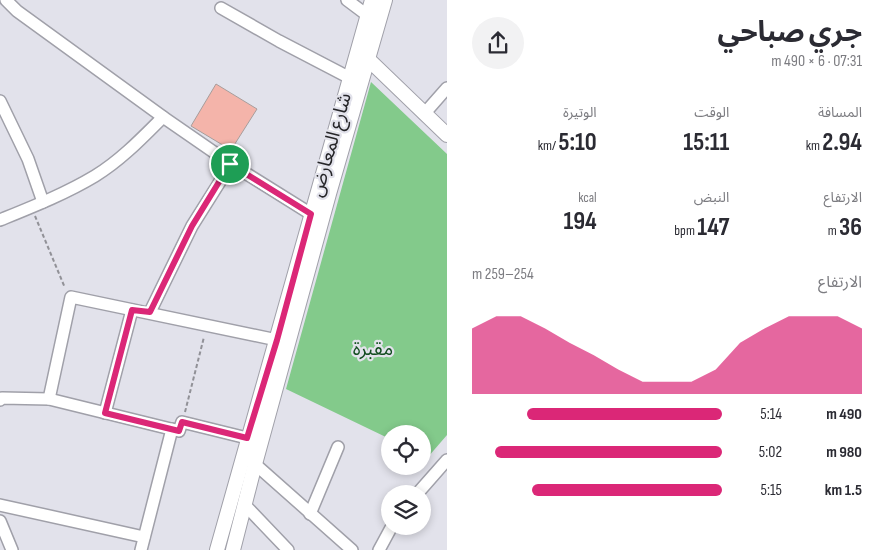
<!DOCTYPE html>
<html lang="ar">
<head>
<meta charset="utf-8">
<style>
  :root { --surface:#fff; --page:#f2f2f3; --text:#2b2b33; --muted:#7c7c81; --accent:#db2777 }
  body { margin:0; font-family:"Sofia Sans Condensed","Noto Sans Arabic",sans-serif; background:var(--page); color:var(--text); direction:rtl; height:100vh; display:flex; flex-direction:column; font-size:19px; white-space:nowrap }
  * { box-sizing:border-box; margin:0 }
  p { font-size:16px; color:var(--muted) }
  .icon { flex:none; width:28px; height:28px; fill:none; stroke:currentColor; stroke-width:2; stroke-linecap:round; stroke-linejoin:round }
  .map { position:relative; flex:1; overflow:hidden; direction:ltr }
  .side { display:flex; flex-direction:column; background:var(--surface); width:440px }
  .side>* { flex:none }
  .buttons { position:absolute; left:381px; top:425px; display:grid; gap:10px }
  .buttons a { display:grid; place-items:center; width:50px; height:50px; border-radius:50%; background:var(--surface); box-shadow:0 2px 8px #0003; font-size:25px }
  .pin { position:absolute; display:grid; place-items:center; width:42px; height:42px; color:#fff; margin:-21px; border:2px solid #fff; border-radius:50%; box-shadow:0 1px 5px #0007 }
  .round { display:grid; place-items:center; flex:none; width:52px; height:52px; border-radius:26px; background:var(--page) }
  .head { display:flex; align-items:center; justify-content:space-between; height:85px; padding:0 25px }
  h1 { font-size:28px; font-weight:700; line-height:38px }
  .stats { display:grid; grid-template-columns:repeat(3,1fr); gap:8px; height:85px; padding:5px 25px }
  .stats div { display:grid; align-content:center }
  .stats b { font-size:25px; font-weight:700 }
  .stats small { font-size:14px; font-weight:400 }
  .stats p { font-size:14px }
  .chart { height:140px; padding:10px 25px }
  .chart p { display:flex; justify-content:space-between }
  .chart svg { width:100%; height:90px; margin-top:5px; fill:var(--accent); opacity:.7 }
  ul { padding:0 25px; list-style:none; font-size:16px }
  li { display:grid; grid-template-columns:80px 60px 1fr; align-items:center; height:38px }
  li i { height:12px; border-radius:6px; background:var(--accent) }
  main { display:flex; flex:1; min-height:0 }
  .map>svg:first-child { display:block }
  .green { fill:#83ca8b }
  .building { fill:#f4b4aa; stroke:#a79d9b }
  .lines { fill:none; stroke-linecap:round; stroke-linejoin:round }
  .minor-casing { stroke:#a0a0a9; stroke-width:14 }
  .tertiary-casing { stroke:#a0a0a9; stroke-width:16 }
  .path { stroke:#919197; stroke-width:2; stroke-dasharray:4 2.5; stroke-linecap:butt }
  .minor { stroke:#fff; stroke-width:11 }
  .tertiary { stroke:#fff; stroke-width:14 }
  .route-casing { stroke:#fff; stroke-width:10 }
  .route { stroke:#db2777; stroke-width:6 }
  .labels { text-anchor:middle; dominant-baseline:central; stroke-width:4.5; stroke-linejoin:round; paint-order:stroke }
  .street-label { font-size:19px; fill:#262629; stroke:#e2e2eb }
  .park-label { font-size:19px; fill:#134d20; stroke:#e2e2eb }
</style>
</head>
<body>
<main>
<section class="side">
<div class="head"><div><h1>جري صباحي</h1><p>07:31 · 6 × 490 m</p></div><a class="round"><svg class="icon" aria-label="share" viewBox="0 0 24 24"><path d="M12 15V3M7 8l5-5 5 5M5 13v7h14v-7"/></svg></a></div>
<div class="stats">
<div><p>المسافة</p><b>2.94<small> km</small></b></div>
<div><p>الوقت</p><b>15:11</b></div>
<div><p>الوتيرة</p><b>5:10<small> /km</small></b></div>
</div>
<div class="stats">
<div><p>الارتفاع</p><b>36<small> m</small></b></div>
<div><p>النبض</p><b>147<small> bpm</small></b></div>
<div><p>kcal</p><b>194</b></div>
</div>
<div class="chart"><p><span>الارتفاع</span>254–259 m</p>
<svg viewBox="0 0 160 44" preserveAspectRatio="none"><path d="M0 44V12L10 6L20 6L30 12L40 19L50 25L60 32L70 38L80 38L90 38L100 32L110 19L120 12L130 6L140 6L150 6L160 12V44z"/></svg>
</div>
<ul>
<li><b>490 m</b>5:14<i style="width:78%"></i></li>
<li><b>980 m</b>5:02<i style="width:91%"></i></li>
<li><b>1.5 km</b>5:15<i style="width:76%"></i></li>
</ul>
</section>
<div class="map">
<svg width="447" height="550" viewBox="0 0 447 550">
  <rect width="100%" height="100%" fill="#e2e2eb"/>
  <!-- green -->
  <polygon class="green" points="371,82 447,154 447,435 428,457 423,455 422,434 390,434 390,439 286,389"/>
  <!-- building -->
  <polygon class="building" points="216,84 257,109 231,150 191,126"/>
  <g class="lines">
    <defs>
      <g id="minor">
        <polyline points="6,0 17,11 163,117 231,164 311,214"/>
        <polyline points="347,0 367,15"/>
        <polyline points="221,8 279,41 350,78"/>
        <polyline points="0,101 28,159 43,202"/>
        <polyline points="424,114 447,88"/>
        <path d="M0,220C32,207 65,194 95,176C121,160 142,138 163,117"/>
        <polyline points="150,312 192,226 231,164"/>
        <polyline points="49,399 71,297 277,340"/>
        <polyline points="0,400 2,398 49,399 179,431 182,422 247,438"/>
        <polyline points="105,413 132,310"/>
        <polyline points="255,464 352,550"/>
        <polyline points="417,494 447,460"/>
        <polyline points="0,505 144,537"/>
        <polyline points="245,505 288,550"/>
        <polyline points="310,514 338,447"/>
        <polyline points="0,521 12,550"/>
        <polyline points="141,550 172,429"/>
        <polyline points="379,550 392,526"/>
      </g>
      <g id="tertiary">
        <polyline points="368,59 447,135"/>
        <polyline points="217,550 372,0"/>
        <polyline points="233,550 255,464 329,194 385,0"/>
      </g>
    </defs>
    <!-- minor casing -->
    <use href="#minor" class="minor-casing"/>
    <!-- tertiary casing -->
    <use href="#tertiary" class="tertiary-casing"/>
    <!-- path -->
    <g class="path">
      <polyline points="35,216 65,288"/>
      <polyline points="185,412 204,337"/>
    </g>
    <!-- minor -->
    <use href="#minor" class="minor"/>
    <!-- tertiary -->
    <use href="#tertiary" class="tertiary"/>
  </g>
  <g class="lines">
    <defs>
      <polygon id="route" points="230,164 311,214 277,340 247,438 182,422 179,431 105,413 132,310 150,312 192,226"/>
    </defs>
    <!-- route casing -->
    <use href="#route" class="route-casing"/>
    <!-- route -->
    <use href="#route" class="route"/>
  </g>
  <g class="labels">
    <!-- street labels -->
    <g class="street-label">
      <text transform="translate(331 145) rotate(-74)">شارع المعارض</text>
    </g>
    <!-- park labels -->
    <g class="park-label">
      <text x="373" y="349">مقبرة</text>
    </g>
  </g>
</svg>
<div class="buttons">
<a><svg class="icon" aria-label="locate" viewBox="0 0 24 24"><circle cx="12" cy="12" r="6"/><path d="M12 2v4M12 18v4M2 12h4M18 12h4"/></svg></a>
<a><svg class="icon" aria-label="layers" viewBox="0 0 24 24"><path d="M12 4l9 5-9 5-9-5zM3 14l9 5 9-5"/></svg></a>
</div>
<div class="pin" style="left:230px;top:164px;background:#1e9e55"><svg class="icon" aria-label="arrive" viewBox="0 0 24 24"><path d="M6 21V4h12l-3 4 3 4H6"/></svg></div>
</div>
</main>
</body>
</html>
